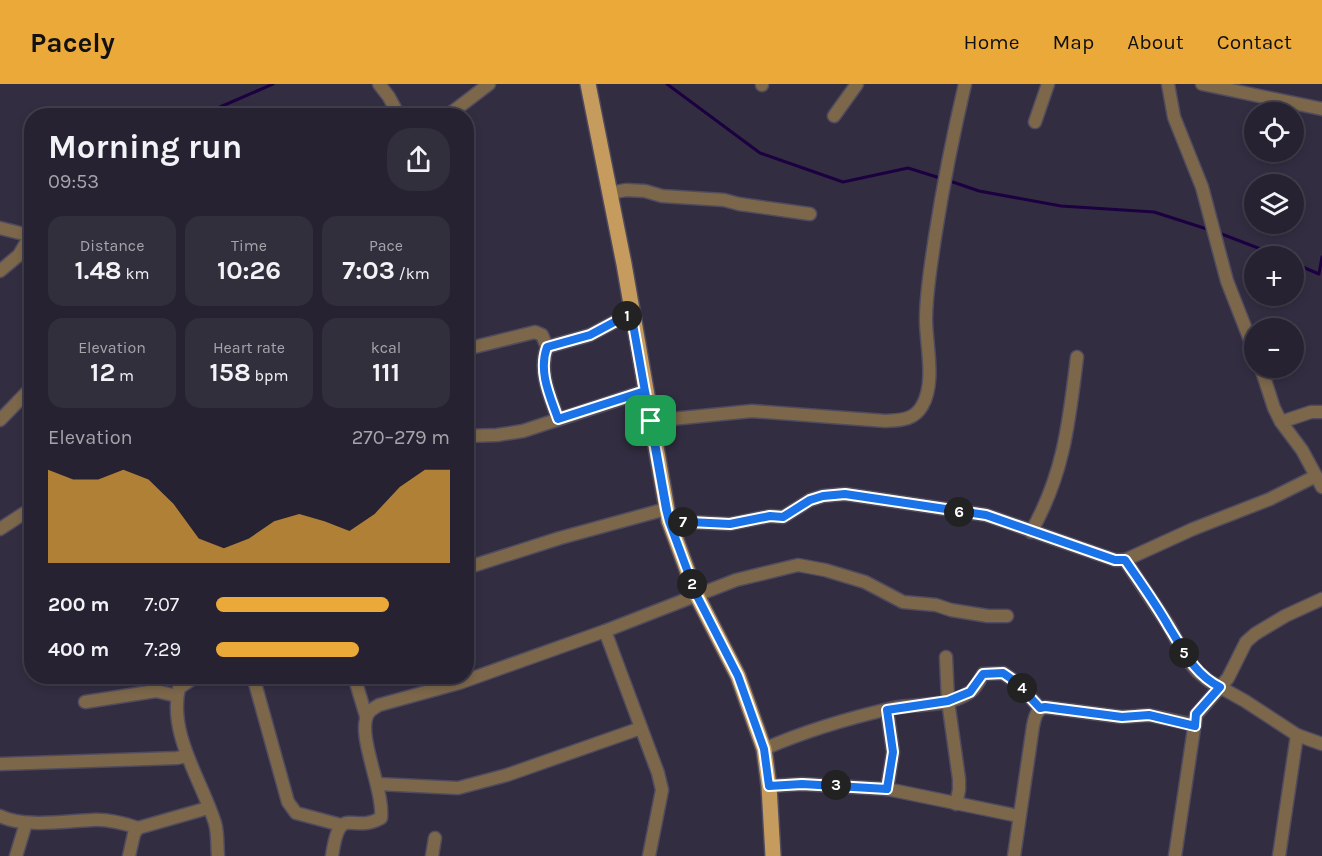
<!DOCTYPE html>
<html lang="en">
<head>
<meta charset="utf-8">
<style>
  :root { --surface:#262231; --page:#322f3d; --text:#f1f3f6; --muted:#a4a4ab; --line:#423f4d; --accent:#eba93a }
  body { margin:0; font-family:Karla,sans-serif; background:var(--page); color:var(--text); height:100vh; display:flex; flex-direction:column; font-size:22px; white-space:nowrap }
  * { box-sizing:border-box; margin:0 }
  p { font-size:20px; color:var(--muted) }
  .icon { flex:none; width:33px; height:33px; fill:none; stroke:currentColor; stroke-width:2; stroke-linecap:round; stroke-linejoin:round }
  .map { position:relative; flex:1; overflow:hidden }
  .drawer { position:absolute; left:24px; top:24px; width:450px; height:576px; display:flex; flex-direction:column; background:var(--surface); border-radius:24px; box-shadow:0 3px 9px #0003,0 0 0 2px var(--line) }
  .drawer>* { flex:none }
  .tools { position:absolute; left:1244px; top:18px; display:grid; gap:12px }
  .tools a { display:grid; place-items:center; width:60px; height:60px; border-radius:50%; background:var(--surface); box-shadow:0 3px 9px #0003,0 0 0 2px var(--line); font-size:30px }
  .pin { position:absolute; display:grid; place-items:center; width:51px; height:51px; color:#fff; margin:-26px; border-radius:12px; box-shadow:0 3px 9px #0006 }
  .km { position:absolute; width:30px; height:30px; margin:-15px; border-radius:50%; background:#222; color:#fff; font-size:16px; line-height:30px; text-align:center }
  .round { display:grid; place-items:center; flex:none; width:63px; height:63px; border-radius:24px; background:var(--page) }
  .summary { display:flex; align-items:center; justify-content:space-between; height:102px; padding:0 24px }
  h1 { font-size:33px; font-weight:700; line-height:45px }
  .stats { display:grid; grid-template-columns:repeat(3,1fr); gap:9px; height:102px; padding:6px 24px }
  .stats div { display:grid; align-content:center; border-radius:15px; background:var(--page); text-align:center }
  .stats b { font-size:26px; font-weight:700 }
  .stats small { font-size:16px; font-weight:400 }
  .stats p { font-size:16px }
  .chart { height:168px; padding:12px 24px }
  .chart p { display:flex; justify-content:space-between }
  .chart svg { width:100%; height:108px; margin-top:6px; fill:var(--accent); opacity:.7 }
  ul { padding:0 24px; list-style:none; font-size:20px }
  li { display:grid; grid-template-columns:96px 72px 1fr; align-items:center; height:45px }
  li i { height:15px; border-radius:8px; background:var(--accent) }
  header { display:flex; align-items:center; gap:36px; box-sizing:border-box; height:84px; padding:0 30px; background:var(--accent); color:#111 }
  header strong { font-size:28px }
  nav { display:flex; gap:33px; margin-inline-start:auto; font-size:21px }
  .map>svg:first-child { display:block }
  .lines { fill:none; stroke-linecap:round; stroke-linejoin:round }
  .stream { stroke:#1c0040; stroke-width:3 }
  .minor-casing { stroke:#504b5e; stroke-width:15 }
  .major-casing { stroke:#504b5e; stroke-width:18 }
  .minor { stroke:#7c674a; stroke-width:12 }
  .major { stroke:#c69c5e; stroke-width:15 }
  .route-casing { stroke:#fff; stroke-width:12 }
  .route { stroke:#1a73e8; stroke-width:8 }
</style>
</head>
<body>
<header>
<strong>Pacely</strong>
<nav><a>Home</a><a>Map</a><a>About</a><a>Contact</a></nav>
</header>
<div class="map">
<svg width="1322" height="772" viewBox="0 0 1322 772">
  <rect width="100%" height="100%" fill="#322d41"/>
  <g class="lines">
    <!-- stream -->
    <g class="stream">
      <polyline points="667,0 760,69 843,98 908,84 940,94"/>
      <polyline points="210,32 220,23 273,0"/>
      <polyline points="947,96 979,107 1061,122 1154,128 1210,146"/>
      <polyline points="1219,149 1279,172"/>
      <polyline points="1293,179 1319,190 1322,173"/>
    </g>
    <defs>
      <g id="minor">
        <polyline points="379,0 389,13 399,32"/>
        <polyline points="1168,0 1174,33 1202,103 1227,197 1254,266"/>
        <polyline points="1202,0 1322,25"/>
        <polyline points="762,1 762,0"/>
        <polyline points="447,32 489,0"/>
        <polyline points="834,32 857,0"/>
        <polyline points="1035,38 1048,0"/>
        <polyline points="610,109 626,106 645,107 662,112 724,116 739,120 810,130"/>
        <polyline points="0,144 32,152"/>
        <polyline points="0,187 19,171 30,152"/>
        <polyline points="547,263 590,251 631,229"/>
        <path d="M466,265L535,248L542,251L547,263C538,288 550,312 558,335"/>
        <polyline points="1261,284 1274,324 1281,338 1302,366 1322,403"/>
        <polyline points="0,336 32,303"/>
        <path d="M651,337L752,327L886,337C901,336 914,336 922,322C936,299 926,260 926,236C926,208 931,181 935,153C943,102 953,51 965,0"/>
        <polyline points="1281,338 1311,328 1322,328"/>
        <polyline points="466,352 497,351 523,347 645,307"/>
        <polyline points="669,437 730,440 770,432 783,433 810,416 823,412 845,410 986,431 1115,476 1125,476 1193,445 1270,415 1316,392"/>
        <polyline points="0,445 32,424"/>
        <path d="M1031,448C1064,390 1069,338 1077,273"/>
        <polyline points="1125,476 1169,542 1186,574 1198,588 1209,597 1245,617 1297,651 1322,660"/>
        <polyline points="466,484 560,454 666,425"/>
        <polyline points="605,547 658,689 662,706 649,772"/>
        <polyline points="946,573 948,617 959,695 959,706 956,720"/>
        <path d="M196,592L179,604C168,650 202,697 215,739C218,749 217,762 218,772"/>
        <polyline points="253,592 288,718 296,729 341,741"/>
        <polyline points="354,592 366,632"/>
        <polyline points="85,618 156,607 177,612"/>
        <polyline points="887,626 893,668 887,705"/>
        <path d="M764,665C805,647 849,634 893,624C917,619 947,624 970,608C976,604 980,596 983,590L1003,589L1016,598L1040,624"/>
        <polyline points="0,680 177,674 187,672"/>
        <polyline points="378,700 458,704 507,691 641,644"/>
        <polyline points="769,702 802,700 887,705 1019,732"/>
        <path d="M0,732C24,744 65,737 92,736C107,735 123,739 138,744"/>
        <polyline points="16,772 26,739"/>
        <polyline points="129,772 134,750 138,744 208,724"/>
        <path d="M332,772C340,717 351,751 381,734C384,705 356,650 368,630C370,625 375,624 379,621L459,599L605,547L736,496L798,481L825,486L865,498L903,518L936,521L951,526L988,532H1007"/>
        <polyline points="432,772 435,754"/>
        <path d="M1014,772L1033,642C1035,633 1036,626 1045,623L1122,633L1149,631L1195,641"/>
        <polyline points="1175,772 1196,631 1228,594 1246,558 1255,550 1285,532 1322,515"/>
        <polyline points="1279,772 1297,651"/>
      </g>
      <polyline id="major" points="588,0 624,180 669,437 696,510 738,592 764,665 769,702 773,772"/>
    </defs>
    <!-- minor casing -->
    <use href="#minor" class="minor-casing"/>
    <!-- major casing -->
    <use href="#major" class="major-casing"/>
    <!-- minor -->
    <use href="#minor" class="minor"/>
    <!-- major -->
    <use href="#major" class="major"/>
  </g>
  <g class="lines">
    <defs>
      <path id="route" d="M651,337L645,307L558,335C550,312 538,288 547,263L590,251L631,229L666,425L669,437L696,510L738,592L764,665L769,702L802,700L887,705L893,668L887,626L948,617L970,608L983,590L1003,589L1016,598L1040,624L1045,623L1122,633L1149,631L1195,642L1196,630L1220,603C1194,590 1184,567 1169,543C1156,520 1140,498 1125,476H1115L986,431L845,410L823,412L810,416L783,433L770,432L730,440L669,437L651,337"/>
    </defs>
    <!-- route casing -->
    <use href="#route" class="route-casing"/>
    <!-- route -->
    <use href="#route" class="route"/>
  </g>
</svg>
<div class="tools">
<a><svg class="icon" aria-label="locate" viewBox="0 0 24 24"><circle cx="12" cy="12" r="6"/><path d="M12 2v4M12 18v4M2 12h4M18 12h4"/></svg></a>
<a><svg class="icon" aria-label="layers" viewBox="0 0 24 24"><path d="M12 4l9 5-9 5-9-5zM3 14l9 5 9-5"/></svg></a>
<a>+</a>
<a>−</a>
</div>
<div class="pin" style="left:651px;top:337px;background:#1e9e55"><svg class="icon" aria-label="arrive" viewBox="0 0 24 24"><path d="M6 21V4h12l-3 4 3 4H6"/></svg></div>
<b class="km" style="left:627px;top:232px">1</b>
<b class="km" style="left:692px;top:500px">2</b>
<b class="km" style="left:836px;top:701px">3</b>
<b class="km" style="left:1022px;top:604px">4</b>
<b class="km" style="left:1184px;top:569px">5</b>
<b class="km" style="left:959px;top:428px">6</b>
<b class="km" style="left:683px;top:438px">7</b>
<section class="drawer">
<div class="summary"><div><h1>Morning run</h1><p>09:53</p></div><a class="round"><svg class="icon" aria-label="share" viewBox="0 0 24 24"><path d="M12 15V3M7 8l5-5 5 5M5 13v7h14v-7"/></svg></a></div>
<div class="stats">
<div><p>Distance</p><b>1.48<small> km</small></b></div>
<div><p>Time</p><b>10:26</b></div>
<div><p>Pace</p><b>7:03<small> /km</small></b></div>
</div>
<div class="stats">
<div><p>Elevation</p><b>12<small> m</small></b></div>
<div><p>Heart rate</p><b>158<small> bpm</small></b></div>
<div><p>kcal</p><b>111</b></div>
</div>
<div class="chart"><p><span>Elevation</span>270–279 m</p>
<svg viewBox="0 0 160 44" preserveAspectRatio="none"><path d="M0 44V6L10 10L20 10L30 6L40 10L50 20L60 34L70 38L80 34L90 27L100 24L110 27L120 31L130 24L140 13L150 6L160 6V44z"/></svg>
</div>
<ul>
<li><b>200 m</b>7:07<i style="width:74%"></i></li>
<li><b>400 m</b>7:29<i style="width:61%"></i></li>
</ul>
</section>
</div>
</body>
</html>
